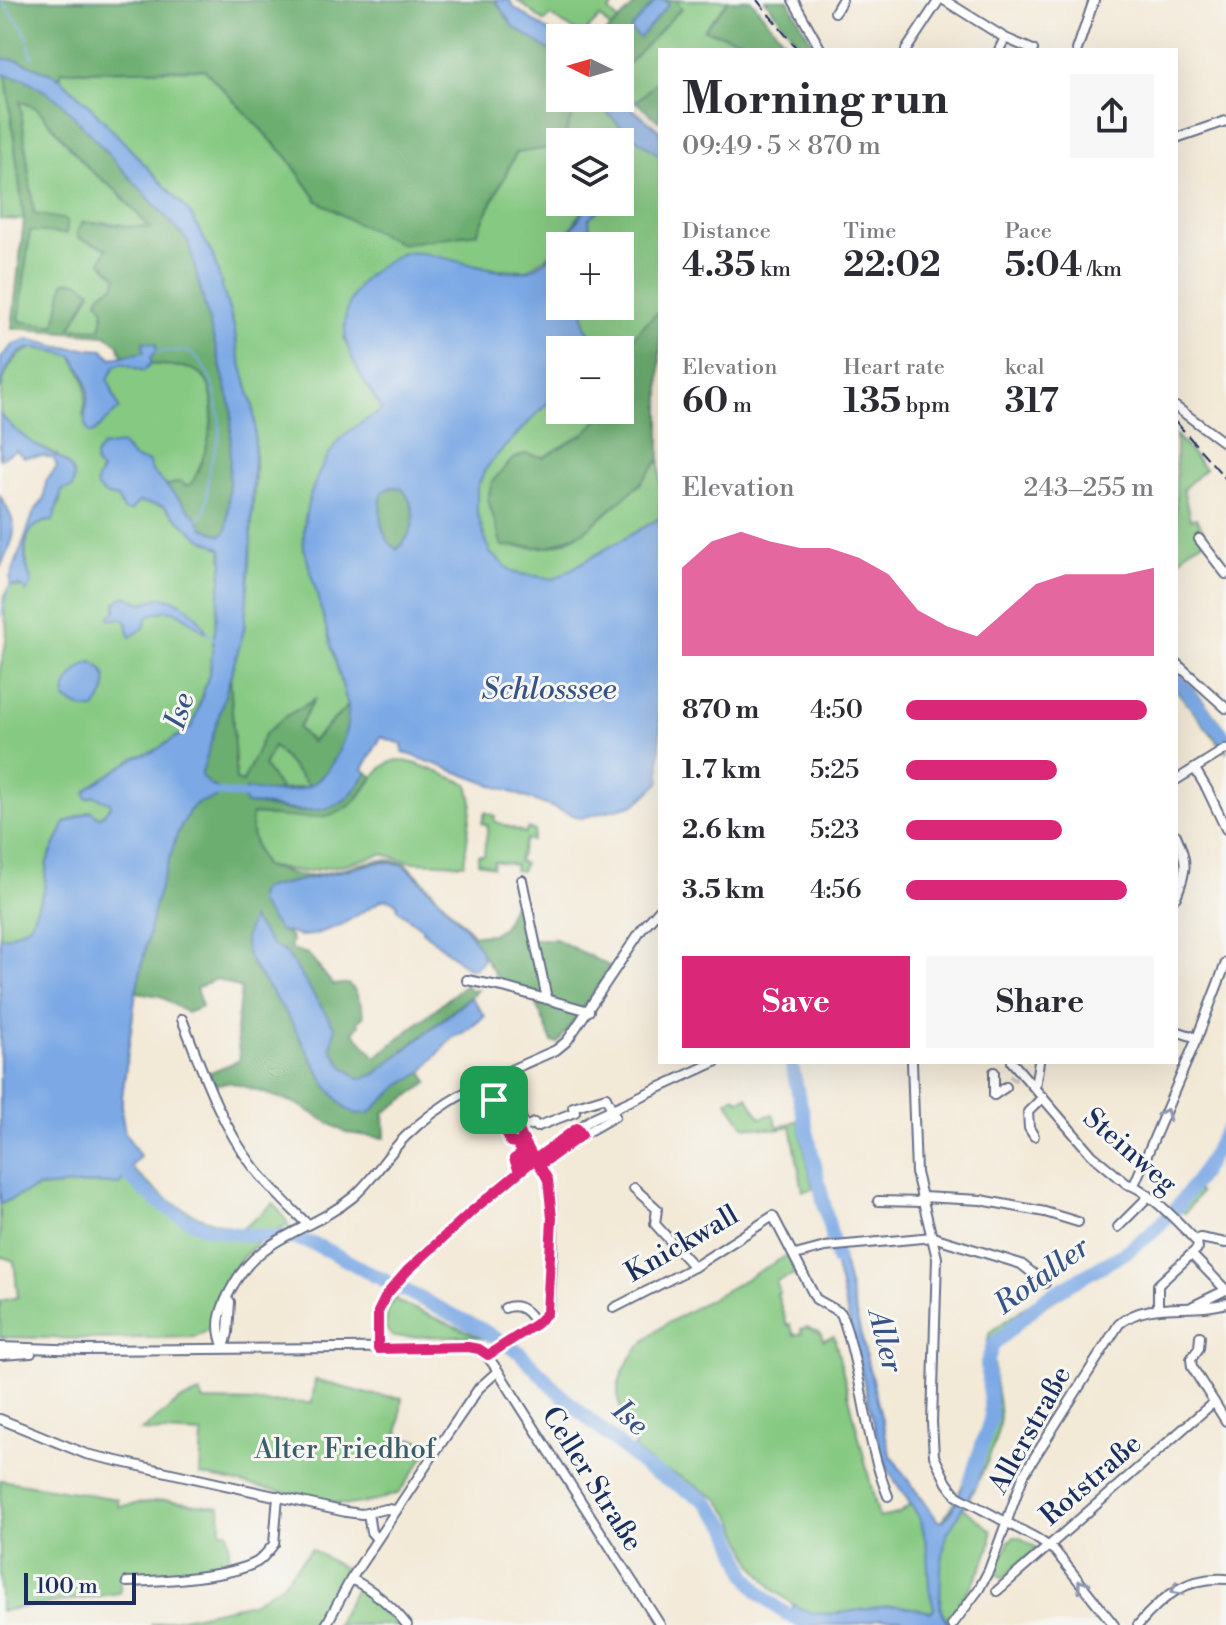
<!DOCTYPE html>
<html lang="en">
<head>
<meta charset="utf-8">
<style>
  :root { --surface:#fff; --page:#f7f7f7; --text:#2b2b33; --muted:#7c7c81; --accent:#db2777 }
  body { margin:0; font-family:"Libre Bodoni",serif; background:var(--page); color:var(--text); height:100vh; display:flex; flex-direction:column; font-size:30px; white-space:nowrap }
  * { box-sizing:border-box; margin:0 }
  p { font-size:26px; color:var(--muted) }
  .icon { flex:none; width:44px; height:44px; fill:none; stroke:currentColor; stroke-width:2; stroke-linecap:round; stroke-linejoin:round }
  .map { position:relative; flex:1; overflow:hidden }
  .sheet { position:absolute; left:658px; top:48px; width:520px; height:1016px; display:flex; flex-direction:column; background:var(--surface); border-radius:0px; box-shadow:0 8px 32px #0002 }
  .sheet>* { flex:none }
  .needle { width:52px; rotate:275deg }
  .fabs { position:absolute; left:546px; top:24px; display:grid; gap:16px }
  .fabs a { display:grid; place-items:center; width:88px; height:88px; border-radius:0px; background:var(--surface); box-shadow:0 8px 32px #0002; font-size:40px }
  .scale { position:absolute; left:24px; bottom:20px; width:112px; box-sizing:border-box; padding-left:8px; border:4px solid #1b2f5e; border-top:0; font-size:22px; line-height:28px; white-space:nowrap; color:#1b2f5e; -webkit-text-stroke:6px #f6f6f2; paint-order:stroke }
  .pin { position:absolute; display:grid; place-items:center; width:68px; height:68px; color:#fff; margin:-34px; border-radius:16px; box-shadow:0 4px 12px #0006 }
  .round { display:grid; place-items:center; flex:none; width:84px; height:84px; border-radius:0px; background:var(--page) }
  .overview { display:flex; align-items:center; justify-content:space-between; height:136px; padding:0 24px }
  h1 { font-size:44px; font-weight:700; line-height:60px }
  .figures { display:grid; grid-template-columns:repeat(3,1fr); gap:12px; height:136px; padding:8px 24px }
  .figures div { display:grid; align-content:center }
  .figures b { font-size:34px; font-weight:700 }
  .figures small { font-size:22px; font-weight:400 }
  .figures p { font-size:22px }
  .chart { height:224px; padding:16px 24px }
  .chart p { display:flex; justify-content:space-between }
  .chart svg { width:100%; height:144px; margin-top:8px; fill:var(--accent); opacity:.7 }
  .action { display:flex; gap:16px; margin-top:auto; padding:16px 24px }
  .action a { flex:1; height:92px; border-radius:0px; background:var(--accent); color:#fff; font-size:32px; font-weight:700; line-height:92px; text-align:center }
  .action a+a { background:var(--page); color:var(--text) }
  ul { padding:0 24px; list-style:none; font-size:26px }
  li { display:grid; grid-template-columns:128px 96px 1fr; align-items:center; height:60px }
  li i { height:20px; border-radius:10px; background:var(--accent) }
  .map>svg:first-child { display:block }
  .green { fill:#86c982; stroke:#507c70; stroke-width:2 }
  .forest { fill:#6cad70; stroke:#446e67; stroke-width:2; fill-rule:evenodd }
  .water { fill:#7ba9e5; stroke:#4b6ca2; stroke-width:2; fill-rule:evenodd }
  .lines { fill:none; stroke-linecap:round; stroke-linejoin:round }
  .stream { stroke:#7ba9e5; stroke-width:2 }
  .canal { stroke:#7ba9e5; stroke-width:8 }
  .river { stroke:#7ba9e5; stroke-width:14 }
  .minor-tunnel { stroke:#c8c4bf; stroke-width:8; stroke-dasharray:8 4; stroke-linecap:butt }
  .minor-casing { stroke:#677088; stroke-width:12 }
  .minor { stroke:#fff; stroke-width:8 }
  .rail { stroke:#1b2f5e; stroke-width:2; stroke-dasharray:12 6; stroke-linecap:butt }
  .oneway { stroke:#8d97ae }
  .route-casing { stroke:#fff; stroke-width:16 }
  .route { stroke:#db2777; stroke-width:10 }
  .labels { text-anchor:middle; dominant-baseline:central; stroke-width:6; stroke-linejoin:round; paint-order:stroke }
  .street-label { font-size:28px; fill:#1b2f5e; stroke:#f6f6f2 }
  .park-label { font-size:28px; fill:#3b5d69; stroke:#f6f6f2 }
  .water-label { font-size:30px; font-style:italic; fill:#385486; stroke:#f6f6f2 }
</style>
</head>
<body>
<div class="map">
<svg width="1226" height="1625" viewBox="0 0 1226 1625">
  <rect width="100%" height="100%" fill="#f6f6f2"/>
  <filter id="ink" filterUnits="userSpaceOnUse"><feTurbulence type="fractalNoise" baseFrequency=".0125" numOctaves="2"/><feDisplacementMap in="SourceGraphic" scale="16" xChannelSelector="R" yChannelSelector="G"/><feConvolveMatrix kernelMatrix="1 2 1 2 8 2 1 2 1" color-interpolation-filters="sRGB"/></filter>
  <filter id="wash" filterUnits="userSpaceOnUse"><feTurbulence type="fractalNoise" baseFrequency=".006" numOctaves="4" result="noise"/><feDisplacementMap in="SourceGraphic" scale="32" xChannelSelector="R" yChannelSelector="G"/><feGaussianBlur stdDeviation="1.8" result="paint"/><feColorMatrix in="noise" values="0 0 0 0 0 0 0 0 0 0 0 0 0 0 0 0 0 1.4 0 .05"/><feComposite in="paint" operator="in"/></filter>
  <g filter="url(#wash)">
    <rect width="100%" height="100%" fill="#f3e9d7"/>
    <!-- green -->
    <g class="green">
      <polygon points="517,0 619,0 609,11 620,22 610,28 600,17 583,35 550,16 545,22"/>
      <polygon points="676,0 729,0 704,30 742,40 747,50 714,50 710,46 706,50 660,50 660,83 656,83 636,102 620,89 620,72 681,8"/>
      <path d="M204,69L287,157L318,201L477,233L516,153L549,148L558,152L560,148V202H588L556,251L527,270L496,269L402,253L368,276L344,339L363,379L382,410L337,442L312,490L304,548L348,706L311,742L298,728L313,701C267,724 263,737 243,782L236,780L230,676L244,630L255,476V426L253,406L238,353L234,327L213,256L190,213L89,105L60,78L61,71Z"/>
      <polygon points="0,74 6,75 24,220 0,219"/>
      <polygon points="579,98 619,98 660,131 660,311 632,338 620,364 620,350 577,350 579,346 585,347 596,342 585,326 583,306 620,306 620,246 591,246 589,218 603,206 602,202 620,202 620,142 562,142"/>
      <polygon points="20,101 37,108 89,169 117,191 151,229 103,222 79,238 107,248 101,262 118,277 114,286 107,290 101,329 70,328 91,291 64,283 55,326 19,322 30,230 66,234 67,220 34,215"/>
      <path d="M34,348L72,355C86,380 89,387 83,416L119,409L108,379L115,365L123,363L143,371L151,364C164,366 184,365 196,371C228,388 206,461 192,484L185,486L181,482L166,486C155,474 132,461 126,449L98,451L95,463L102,470L96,483L107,496L117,498L130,511L139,502L164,506L197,536L222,549L223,563L210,671L192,727L154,752L137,757L90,787L89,798L94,795L111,802V806L100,819L90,811L65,823L47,862L44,891L30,925L9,936L0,937V668C4,655 9,637 6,623C3,606 0,602 10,586L24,588L32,583C24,565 19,521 48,521L59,505L62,490L72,487L74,479L57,455L37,446L16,432L0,414C0,385 4,358 34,348Z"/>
      <path d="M560,390V410H608L585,433L544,457L525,454L513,459L492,482L488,499L502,546C516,546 532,548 546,547C583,544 637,486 660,459V518L554,579L514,573L490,553L477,513V487L485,470L496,456Z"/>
      <polygon points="1176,435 1205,469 1183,489 1190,519 1197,518 1207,539 1187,551 1176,565"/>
      <polygon points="1176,668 1226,729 1226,752 1176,690"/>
      <polygon points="273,745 309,786 281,790 264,766"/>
      <path d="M400,760L417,764L468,784L472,802L464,864L413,862L382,854L342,865L303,872L264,866C256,849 249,833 252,814C283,816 309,821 338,808C343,806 351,804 355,800C372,787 376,762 400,760Z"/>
      <polygon points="485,812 495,816 494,821 525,833 528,828 535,831 532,841 526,839 518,861 524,864 521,871 514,870 515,865 494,861 493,867 478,862 478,855 484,855 488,825 482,823"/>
      <polygon points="735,1096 738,1100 748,1097 760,1118 773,1114 778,1128 798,1120 813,1189 803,1191 791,1126 778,1130 744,1126 727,1101"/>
      <path d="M1226,1124V1144L1196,1189L1200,1193L1185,1213L1180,1210C1165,1227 1150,1243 1130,1255C1102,1274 1007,1321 996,1351C988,1373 1003,1400 999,1424C994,1453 978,1483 963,1508L991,1530C995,1556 963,1599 947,1619L952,1625H929L898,1606L829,1617L803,1612L774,1590L753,1564L734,1520L718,1499L681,1477L655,1467L634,1448L640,1437C634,1429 625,1420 621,1410C608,1377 640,1341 666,1324L788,1255L795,1274L776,1281L780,1293L777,1294L787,1325L790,1324L794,1335L802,1333L801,1329L807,1327L820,1332L823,1340L834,1336L879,1518L898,1514L911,1504L921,1520L924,1534C931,1529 939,1524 944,1518C958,1502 987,1433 987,1413C986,1379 980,1367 990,1332L1051,1288L1126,1248L1157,1223L1199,1170Z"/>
      <path d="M132,1169C164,1201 197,1222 242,1229L274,1203L289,1225C239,1249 226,1273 212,1325L208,1330L196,1337L97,1339L0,1337V1301L18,1297L14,1261L0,1256V1204L37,1188L98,1183L120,1185L126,1173Z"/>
      <polygon points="395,1297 398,1302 485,1339 468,1336 393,1337 385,1328 387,1310"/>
      <polygon points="315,1380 368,1394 402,1398 398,1436 433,1444 399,1493 375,1501 348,1505 200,1475 202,1434 141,1431 179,1401 200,1393 204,1401 312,1403"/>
      <polygon points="0,1480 118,1499 118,1506 165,1500 220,1507 221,1531 228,1531 230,1568 120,1577 120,1593 0,1611"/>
      <polygon points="1014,1537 1019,1537 1037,1548 1004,1578 995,1573 1009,1541"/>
      <polygon points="311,1549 345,1569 310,1625 150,1625 252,1603 282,1584"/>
      <polygon points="356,1588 374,1599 401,1625 336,1625"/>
    </g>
    <!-- forest -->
    <g class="forest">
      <polygon points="0,0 495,0 513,26 560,57 560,98 579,98 562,142 560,142 558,153 548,148 516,153 477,233 401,244 352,221 318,201 287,157 204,69 62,71 60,78 21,61 0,58"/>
      <polygon points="640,0 676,0 682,8 620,72 620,38 601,38"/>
      <polygon points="729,0 751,0 792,50 747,50 742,40 704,30"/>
      <polygon points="765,0 788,0 816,50 804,50"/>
      <path d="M6,75L25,79L60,101L188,241L232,410L227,529L223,536L203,528L198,519L166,486L181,481L185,486L191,484C206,461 228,388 196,371C184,365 164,366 151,364V357L143,342L145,352L123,357L117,343L105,335L12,328L24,220ZM20,101L37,108L89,169L117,191L150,228L83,222L77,232L78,238L107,248L101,262L117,277L114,286L102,292L98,300L104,310L100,329L71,328L91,291C82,282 76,280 64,282L55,326L19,321L30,231L66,234L67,220L34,214Z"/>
      <polygon points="656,82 660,83 660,122 636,102"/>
      <path d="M660,311V459L639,485L585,531L549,547L502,546L488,499L492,482L513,459L525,454L544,457L585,433L608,410H620C620,364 620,341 660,311Z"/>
      <path d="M392,487L402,488C419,511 417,529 397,550C379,537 378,512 382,492Z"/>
      <path d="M230,676L236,780L243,782L264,735L283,718L314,700L298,728L311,742L348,706C351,734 334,771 309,786L273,746L264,766L281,790L263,792L247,789L243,797L246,804C261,804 276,809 291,811C327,814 347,800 367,772L373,777C365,787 358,800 348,807C325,824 279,816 252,814C249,834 256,849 264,866C278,869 294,876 307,876C341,874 372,852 406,863L474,935L491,934L504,926L513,904L524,919L531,939H556L611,967L558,1043L552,1042L531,991L493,981L498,979L470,934L401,864L380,862L263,889L258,896L279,930L288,934L292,940L290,949L308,954L333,985C337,985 342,983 347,984C357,987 362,1008 364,1016L357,1022L359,1025L353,1032L376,1057L465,985L471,990H478L374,1075L359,1079L343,1066L331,1048L335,1028L287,954L271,944L251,919L252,965L288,1016L328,1088L369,1113L398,1087L423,1071L428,1083L384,1113L385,1138L346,1133L297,1104L246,1087L229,1082L212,1085L208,1073L240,1060L236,1029L241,989L217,979L196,988L202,1007L187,1013L160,996L136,992L155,903L177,835L189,811L196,803L216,798L218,789L210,785L201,776Z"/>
    </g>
    <!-- water -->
    <g class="water">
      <polygon points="495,0 509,0 515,8 560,39 560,57 513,26"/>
      <polygon points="656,0 664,0 669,4 640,38 630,30"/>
      <path d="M0,58L21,61L60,78L89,105L190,213L213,256L234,327L238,353L253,406L255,426L250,564L244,630L201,776L210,785L218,789L216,798L197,803L189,811L177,835L155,903L136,992L122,1097V1116L125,1133L140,1156L126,1173L120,1185L98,1183L37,1188L0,1204V937L9,936L30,925L44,891L47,862L65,823L91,811L100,818L111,806L110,802L94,796L87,799L85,792L90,787L137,757L154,751L192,727L210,671L223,563L222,549L197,536L164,506L139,502L130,511L123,510L117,498L107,496L97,488V479L102,471L97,467L95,457L102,447L121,444C130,453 133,462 148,461L152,471L198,519L203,528L222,536L227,529L232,410L188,241L60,101L25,79L0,74Z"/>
      <polygon points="593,98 618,98 660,131 660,156 622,128"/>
      <path d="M589,202H602L603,206L589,218L591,246H560V306H583L585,326L596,342L590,347L579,346L577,350H560V390L496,456L485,470L477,487V513L490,553L514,573L554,579L660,518V782L636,804L581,818L403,752L402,744L381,737L363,769L367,772C361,781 355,791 347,798C318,822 278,804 246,804L242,797L247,789C265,792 290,794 308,786C334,775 350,732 348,706L304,548C301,512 315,472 337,443C348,429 368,420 382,410C360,372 329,338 354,293C361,280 373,270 385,263C390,261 396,256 401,254C428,245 494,280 529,270C557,261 574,225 589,202ZM392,487L402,488C419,510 417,530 397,550C379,537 378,512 382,492Z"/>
      <path d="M28,339L59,347L103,350L112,358L144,352L143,341L156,344V352L151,357V364L144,371L123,363L115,366L108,379L119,409L93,433H89C80,418 88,408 88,393C88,378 79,367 72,355C60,354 46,348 34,348C13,348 4,374 0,390L1,358L14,344Z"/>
      <path d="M0,414C10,426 21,435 34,444C49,454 82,462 72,488L62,490L53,521C19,522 22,559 32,583L26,592L22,586H10V579L34,512L44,499L46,481L57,467L54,459L44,456L23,457L16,450L0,459Z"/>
      <path d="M0,496C21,529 16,534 0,568Z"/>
      <path d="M125,596L142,603C149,602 155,598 162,598C181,597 200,616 207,633C184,619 179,602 148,616L144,628L130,637C126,623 130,615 110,620L109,617L116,611V602Z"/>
      <path d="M91,662C114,671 107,694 95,709C82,710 76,706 65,699C63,683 77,668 91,662Z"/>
      <path d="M380,862L401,864L412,872C431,892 478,934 483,959L475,968L469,969L422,931L423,929L398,910L397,903L387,899L382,900L341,925L313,935L300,936L279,930L258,903L259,893L263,889Z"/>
      <polygon points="251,919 271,944 287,954 335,1028 331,1048 343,1066 359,1079 374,1075 471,997 485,1016 465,1032 452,1038 423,1071 398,1087 369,1113 357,1114 346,1109 328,1088 288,1016 252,964 246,952 245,940"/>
      <path d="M840,1249L890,1453C903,1476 923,1498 938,1521H943L950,1514L972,1464L982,1466L977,1482L946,1536L941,1567L940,1606L948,1625H914L900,1619H880L854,1625H799L787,1617L794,1605C826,1625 864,1604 899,1606C910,1607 921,1610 931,1612L934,1608L929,1589L927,1549L921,1520L888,1470L881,1453L832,1250Z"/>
    </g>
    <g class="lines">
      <!-- stream -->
      <g class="stream">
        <polyline points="1,0 22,27 28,39"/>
        <polyline points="29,44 32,58"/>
        <path d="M156,352C166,351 177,349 187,352C210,359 220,406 220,428C220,443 211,455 209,469C207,483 208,498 205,512L198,519"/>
        <polyline points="0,617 10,586"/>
        <polyline points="207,633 215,639"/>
      </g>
      <!-- canal -->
      <polyline class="canal" points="209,792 251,796"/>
      <!-- river -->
      <g class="river">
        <polyline points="1176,679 1226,739"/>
        <polyline points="791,1062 837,1260"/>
        <path d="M114,1160C146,1197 186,1229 237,1234C259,1237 282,1235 304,1241C328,1248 352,1264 375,1276"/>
        <polyline points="380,1278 481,1329 519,1352 563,1397 645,1467 705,1500 728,1527 746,1574 759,1592 780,1610 803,1623"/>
        <polyline points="970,1482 991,1417 987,1363 993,1345 1045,1298 1125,1253 1148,1236 1177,1207 1202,1173 1226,1131"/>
      </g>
    </g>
  </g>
  <g filter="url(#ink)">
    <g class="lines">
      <!-- minor-tunnel -->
      <polyline class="minor-tunnel" points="1012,1080 1014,1077"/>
      <defs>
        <g id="minor">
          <polyline points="793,0 821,50"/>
          <polyline points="944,0 1005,38 1033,50"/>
          <polyline points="835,12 842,0"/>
          <polyline points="906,50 939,0"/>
          <polyline points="999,50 1005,38"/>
          <polyline points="1077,50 1094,0"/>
          <polyline points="1176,138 1226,121"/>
          <polyline points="1176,407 1226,444"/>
          <polyline points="1199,539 1226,574"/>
          <polyline points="1176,663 1226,708"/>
          <polyline points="1195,769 1207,789 1226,829"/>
          <polyline points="1176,780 1226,749"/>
          <path d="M1176,835C1188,862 1187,870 1176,897"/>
          <polyline points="522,880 547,999"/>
          <polyline points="467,980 503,987 589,1011"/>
          <path d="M182,1019C202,1069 219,1121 252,1165C268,1186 288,1205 307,1224"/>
          <polyline points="1176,1031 1197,1038"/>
          <polyline points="912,1062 916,1173 937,1258 932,1422 934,1456 947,1483 957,1496 1036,1538 1055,1551 1114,1625"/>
          <path d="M1012,1062L1092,1155L1127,1184C1147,1188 1182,1226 1197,1242L1198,1248L1158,1285V1309"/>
          <polyline points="994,1072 994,1095"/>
          <polygon points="510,1079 520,1102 517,1107 525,1127 534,1123 536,1127 575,1112 573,1107 606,1097 615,1116 580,1136 543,1163 538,1157 533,1157 518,1169 514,1159 523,1153 516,1143 510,1142 507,1134 515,1129 512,1122 506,1124 499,1102 493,1104 490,1092 501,1087 505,1089 507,1086 505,1084"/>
          <polyline points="1035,1087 1039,1062"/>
          <polyline points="994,1095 1006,1087"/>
          <polyline points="1034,1136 1029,1128 1028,1112 1043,1097"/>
          <polyline points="1134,1185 1197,1038 1226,963"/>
          <polyline points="634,1188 657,1209 655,1224 694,1267"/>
          <polyline points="921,1197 981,1200 1045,1212 1078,1222"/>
          <polyline points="878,1201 923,1202"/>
          <polyline points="1118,1227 1148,1197"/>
          <polyline points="1200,1238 1226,1243"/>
          <polyline points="795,1255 825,1247 933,1237 1021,1264 1045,1283"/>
          <polyline points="1193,1256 1226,1290"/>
          <polyline points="1193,1306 1226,1290"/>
          <path d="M505,1308C520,1302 529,1312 536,1324"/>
          <path d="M614,1308L694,1267L773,1216L816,1299L841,1313C863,1373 864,1437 888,1496"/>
          <polyline points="1200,1336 1199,1348 1191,1359 1192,1367 1226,1421"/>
          <path d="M0,1347L84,1350L468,1347C484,1349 489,1358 498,1371L660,1625"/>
          <path d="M224,1348C215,1327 219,1312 230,1291C260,1233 308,1234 353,1197C373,1180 386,1156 405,1137C448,1094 502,1074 556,1050L567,1041L642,929L660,909"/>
          <polyline points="224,1348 228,1333 230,1302"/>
          <polyline points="378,1349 378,1312 387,1294 416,1262 507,1180 593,1118 715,1062"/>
          <polyline points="0,1355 31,1353"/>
          <path d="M488,1355C506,1340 539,1330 549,1307C551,1272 558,1213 548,1181C544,1165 529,1153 522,1138C514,1122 515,1106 510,1090"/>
          <polyline points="0,1419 86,1454 346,1512 362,1514 386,1509 396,1510"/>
          <polyline points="368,1513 371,1532 377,1539"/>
          <path d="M351,1579C371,1588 394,1608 407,1625"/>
          <path d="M127,1582C159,1581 231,1577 257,1562C264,1557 269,1550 274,1544L278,1496"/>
          <polyline points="997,1591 1214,1402"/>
          <polyline points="326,1625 351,1579 433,1455 479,1388 498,1371"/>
          <path d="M952,1625L979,1589L989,1570L1024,1474L1119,1324C1149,1299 1191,1314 1226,1303"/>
          <path d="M1138,1625C1162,1597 1187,1576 1226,1579"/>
        </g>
      </defs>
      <!-- minor casing -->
      <use href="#minor" class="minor-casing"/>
      <!-- minor -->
      <use href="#minor" class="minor"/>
      <!-- rail -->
      <g class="rail">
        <polyline points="757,0 798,50"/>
        <polyline points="1176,422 1226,479"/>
      </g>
    </g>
    <!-- one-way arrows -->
    <defs><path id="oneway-chevron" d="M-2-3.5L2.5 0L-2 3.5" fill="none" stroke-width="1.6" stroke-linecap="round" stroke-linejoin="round" transform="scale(2)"/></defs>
    <g class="oneway">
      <use href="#oneway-chevron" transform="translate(1165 1114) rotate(-67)"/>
      <use href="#oneway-chevron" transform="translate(1082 1585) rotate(-129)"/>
      <use href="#oneway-chevron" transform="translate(1176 1590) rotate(151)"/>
    </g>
  </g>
  <g class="lines" filter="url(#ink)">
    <defs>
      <path id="route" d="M494,1100L490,1092L501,1087L505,1089L507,1083L512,1094L514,1117L522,1137L533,1157C539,1164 544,1172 548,1180L552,1218L547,1313L536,1324L488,1355L479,1349L468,1347L378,1349V1312L387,1294L407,1271L472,1211L535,1159L538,1157L577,1128L582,1135L543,1163L538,1157H533L518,1169L514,1159L523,1153L516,1143L510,1142L507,1134L515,1129L512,1122L506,1124L499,1102L493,1104L494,1100"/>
    </defs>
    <!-- route casing -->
    <use href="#route" class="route-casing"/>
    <!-- route -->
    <use href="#route" class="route"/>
  </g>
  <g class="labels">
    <!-- street labels -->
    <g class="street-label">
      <text transform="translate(1130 1151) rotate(41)">Steinweg</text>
      <text transform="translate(682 1244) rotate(-30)">Knickwall</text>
      <text transform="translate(1030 1430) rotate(-61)">Allerstraße</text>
      <text transform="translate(592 1479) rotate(58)">Celler Straße</text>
      <text transform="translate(1091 1480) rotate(-41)">Rotstraße</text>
    </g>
    <!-- park labels -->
    <g class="park-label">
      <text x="345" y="1449">Alter Friedhof</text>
    </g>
    <!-- water labels -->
    <g class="water-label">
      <text x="549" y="690">Schlosssee</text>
      <text transform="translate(180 711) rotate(-72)">Ise</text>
      <text transform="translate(1042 1276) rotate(-36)">Rotaller</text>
      <text transform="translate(885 1341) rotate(76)">Aller</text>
      <text transform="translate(630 1418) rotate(42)">Ise</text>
    </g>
  </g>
</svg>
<div class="fabs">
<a><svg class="needle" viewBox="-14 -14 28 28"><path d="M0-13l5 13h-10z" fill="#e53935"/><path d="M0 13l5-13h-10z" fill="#7c7c81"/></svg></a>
<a><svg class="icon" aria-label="layers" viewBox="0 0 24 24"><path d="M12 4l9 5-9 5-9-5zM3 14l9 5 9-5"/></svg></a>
<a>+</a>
<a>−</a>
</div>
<div class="scale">100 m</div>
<div class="pin" style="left:494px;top:1100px;background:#1e9e55"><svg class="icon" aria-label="arrive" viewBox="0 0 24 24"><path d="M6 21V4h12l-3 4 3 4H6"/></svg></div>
<section class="sheet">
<div class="overview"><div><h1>Morning run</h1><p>09:49 · 5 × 870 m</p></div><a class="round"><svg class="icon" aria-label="share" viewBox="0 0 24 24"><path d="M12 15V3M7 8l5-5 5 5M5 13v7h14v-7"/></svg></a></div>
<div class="figures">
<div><p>Distance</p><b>4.35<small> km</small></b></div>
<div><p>Time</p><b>22:02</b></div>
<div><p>Pace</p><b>5:04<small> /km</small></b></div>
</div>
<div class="figures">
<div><p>Elevation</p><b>60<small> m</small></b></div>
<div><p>Heart rate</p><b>135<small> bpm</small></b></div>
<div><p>kcal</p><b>317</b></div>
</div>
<div class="chart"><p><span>Elevation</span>243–255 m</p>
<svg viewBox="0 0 160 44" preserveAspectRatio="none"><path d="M0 44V17L10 9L20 6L30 9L40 11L50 11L60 14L70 19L80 30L90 35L100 38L110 30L120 22L130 19L140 19L150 19L160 17V44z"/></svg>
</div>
<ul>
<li><b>870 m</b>4:50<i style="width:97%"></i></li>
<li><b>1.7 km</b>5:25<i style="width:61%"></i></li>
<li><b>2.6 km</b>5:23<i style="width:63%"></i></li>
<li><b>3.5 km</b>4:56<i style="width:89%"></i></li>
</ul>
<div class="action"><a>Save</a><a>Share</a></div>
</section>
</div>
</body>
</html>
